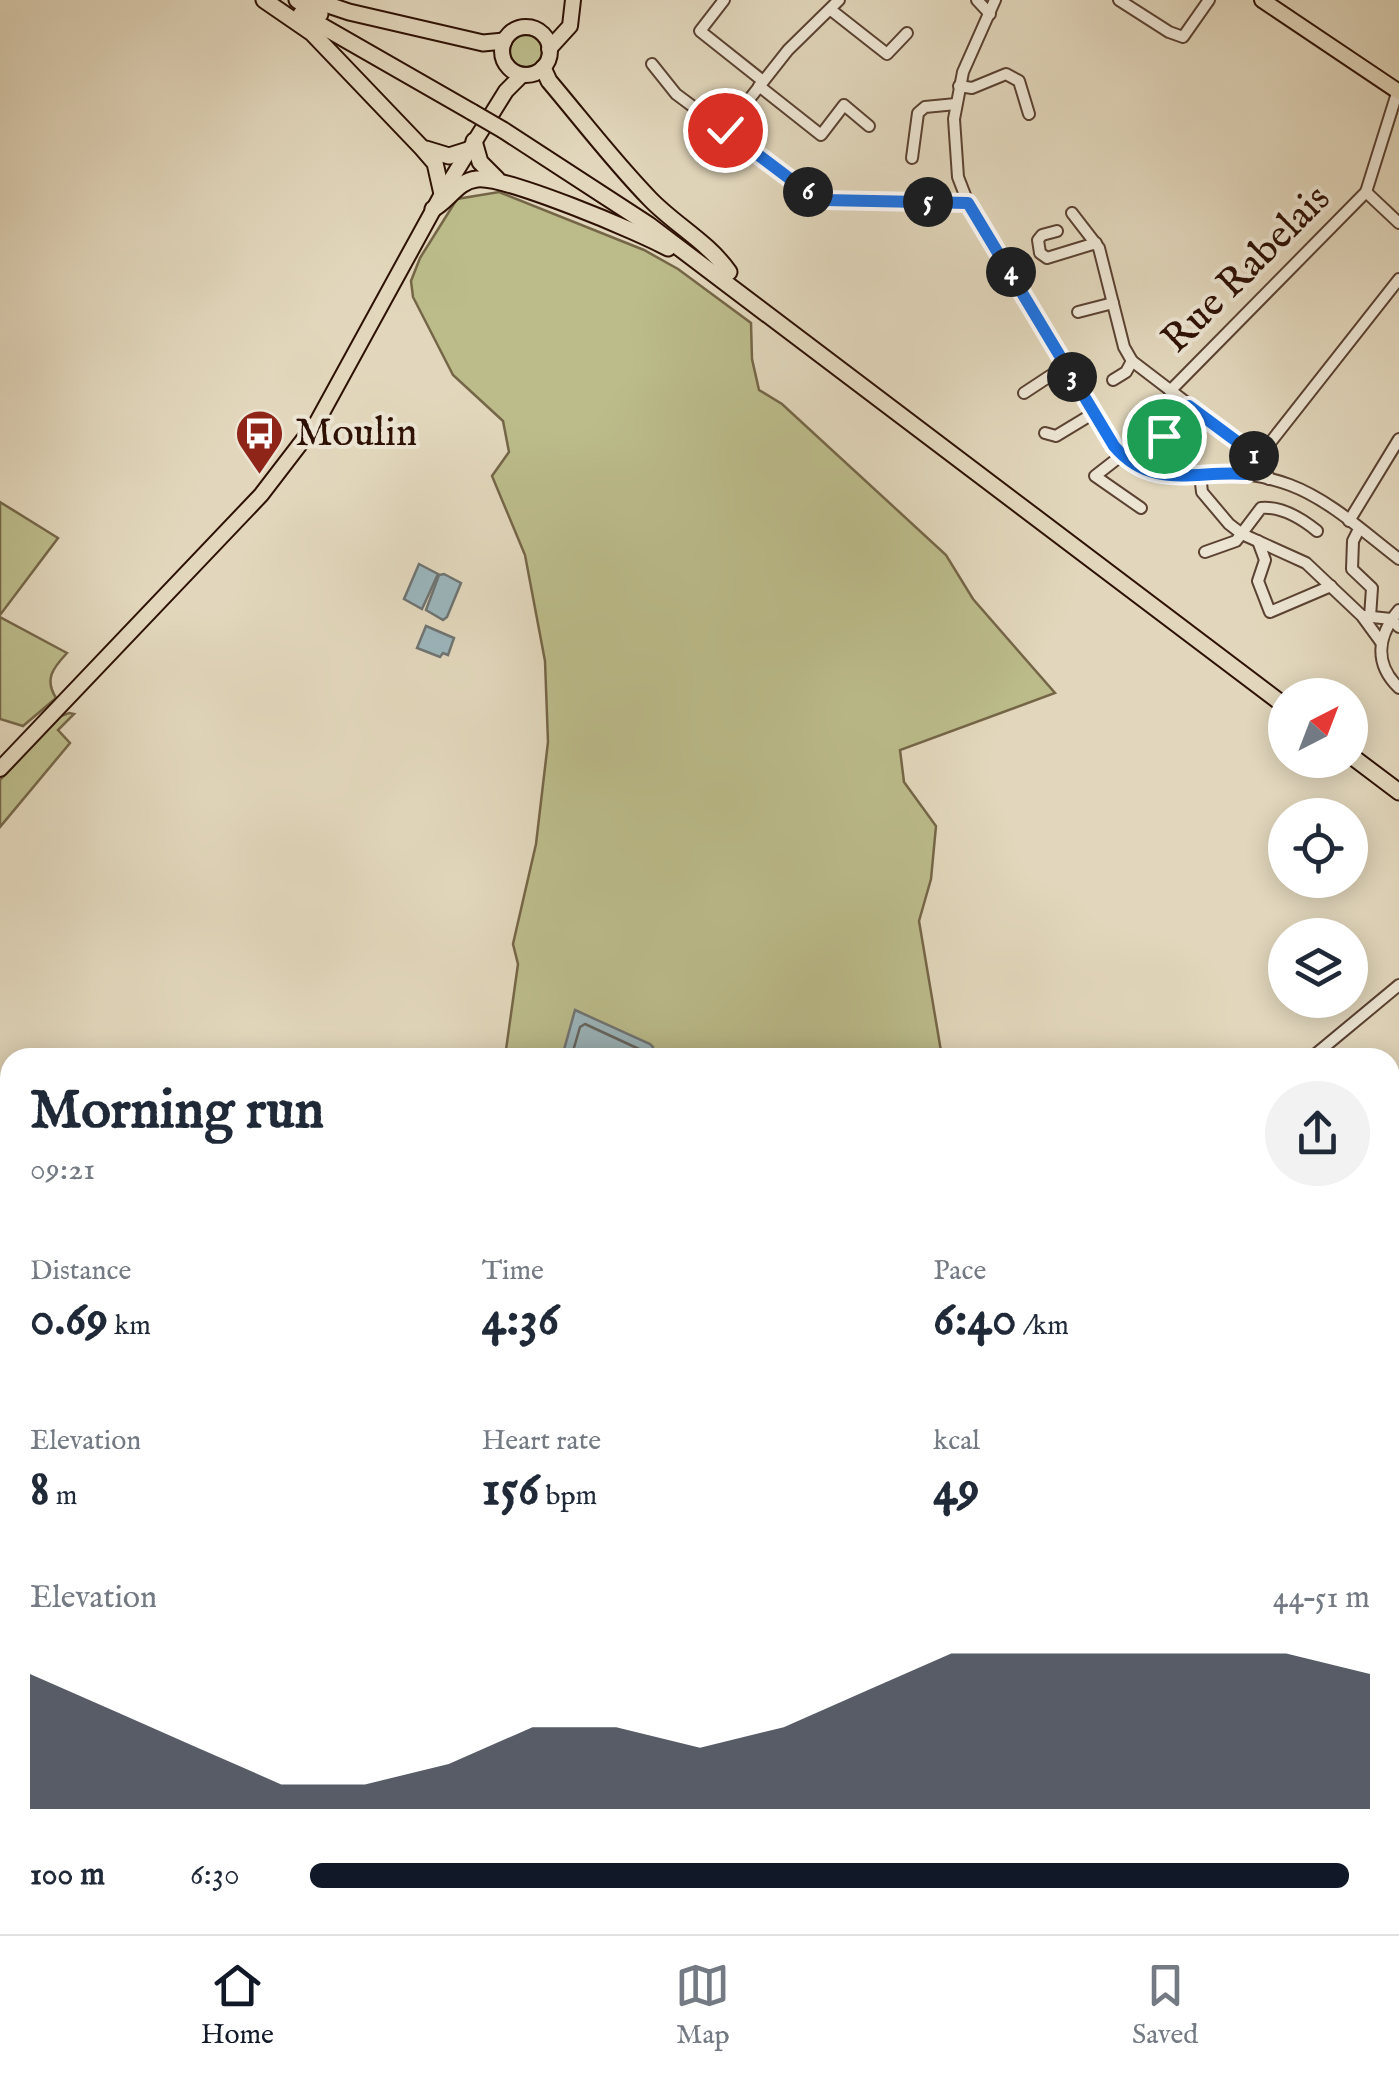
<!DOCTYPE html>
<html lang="en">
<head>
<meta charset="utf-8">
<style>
  :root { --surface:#fff; --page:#f2f2f3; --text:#1f2937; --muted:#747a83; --line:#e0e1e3; --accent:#111827 }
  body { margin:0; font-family:"IM FELL English",serif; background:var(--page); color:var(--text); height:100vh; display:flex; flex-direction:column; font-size:38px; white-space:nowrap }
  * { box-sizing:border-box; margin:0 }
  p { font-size:32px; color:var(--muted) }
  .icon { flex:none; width:55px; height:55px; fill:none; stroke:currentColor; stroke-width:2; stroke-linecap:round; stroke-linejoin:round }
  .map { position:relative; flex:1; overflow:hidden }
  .drawer { position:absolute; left:0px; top:1048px; width:1400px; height:888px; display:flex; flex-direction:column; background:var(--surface); border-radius:30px 30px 0 0; box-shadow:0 5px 25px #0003 }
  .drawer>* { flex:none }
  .needle { width:65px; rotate:42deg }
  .buttons { position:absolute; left:1268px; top:678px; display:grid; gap:20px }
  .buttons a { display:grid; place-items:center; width:100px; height:100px; border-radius:50%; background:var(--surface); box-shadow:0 5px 25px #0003; font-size:50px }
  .pin { position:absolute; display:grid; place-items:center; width:85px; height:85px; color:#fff; margin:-42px; border:5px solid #fff; border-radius:50%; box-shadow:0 2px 10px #0007 }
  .km { position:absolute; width:50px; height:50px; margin:-25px; border-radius:50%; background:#222; color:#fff; font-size:28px; line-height:50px; text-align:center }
  .round { display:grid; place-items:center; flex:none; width:105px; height:105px; border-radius:52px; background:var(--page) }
  .head { display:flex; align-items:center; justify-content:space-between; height:170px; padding:0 30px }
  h1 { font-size:55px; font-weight:700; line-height:75px }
  .stats { display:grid; grid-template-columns:repeat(3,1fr); gap:15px; height:170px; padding:10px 30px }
  .stats div { display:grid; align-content:center }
  .stats b { font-size:50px; font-weight:700 }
  .stats small { font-size:28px; font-weight:400 }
  .stats p { font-size:28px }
  .chart { height:280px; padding:20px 30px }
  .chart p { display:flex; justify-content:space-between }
  .chart svg { width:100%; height:180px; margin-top:10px; fill:var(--accent); opacity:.7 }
  ul { padding:0 30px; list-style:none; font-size:32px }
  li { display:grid; grid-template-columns:160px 120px 1fr; align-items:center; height:75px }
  li i { height:25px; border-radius:12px; background:var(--accent) }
  .dock { display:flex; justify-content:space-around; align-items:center; height:140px; border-top:2px solid var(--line); background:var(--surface); font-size:28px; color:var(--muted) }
  .dock a { display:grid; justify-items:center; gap:5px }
  .dock .current { color:var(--accent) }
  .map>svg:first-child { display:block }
  .green { fill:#bcbc8b; stroke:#756648; stroke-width:2.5 }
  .water { fill:#9bb6bd; stroke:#6f7473; stroke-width:2.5 }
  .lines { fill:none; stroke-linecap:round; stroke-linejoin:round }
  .shore { stroke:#646460; stroke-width:2.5 }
  .minor-casing { stroke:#5b4232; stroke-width:14 }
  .major-casing { stroke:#2e1104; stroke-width:18 }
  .highway-casing { stroke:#2e1104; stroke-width:19 }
  .minor { stroke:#ece5d3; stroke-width:10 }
  .major { stroke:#e2d7bc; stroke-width:14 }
  .highway { stroke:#e2d7bc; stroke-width:15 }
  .highway-bridge-casing { stroke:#2e1104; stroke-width:19; stroke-linecap:butt }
  .highway-bridge { stroke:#e2d7bc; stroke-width:15 }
  .route-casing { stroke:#fff; stroke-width:20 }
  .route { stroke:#1a73e8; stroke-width:12 }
  .labels { text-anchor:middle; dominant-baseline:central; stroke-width:8; stroke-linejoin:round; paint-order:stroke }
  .street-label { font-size:40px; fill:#2e1104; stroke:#ece5d3 }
  .poi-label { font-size:40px; fill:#2e1104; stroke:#ece5d3; text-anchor:start }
</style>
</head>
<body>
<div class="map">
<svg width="1399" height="1934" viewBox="0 0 1399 1934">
  <rect width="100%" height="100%" fill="#e2d7bc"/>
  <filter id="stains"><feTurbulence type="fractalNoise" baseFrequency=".002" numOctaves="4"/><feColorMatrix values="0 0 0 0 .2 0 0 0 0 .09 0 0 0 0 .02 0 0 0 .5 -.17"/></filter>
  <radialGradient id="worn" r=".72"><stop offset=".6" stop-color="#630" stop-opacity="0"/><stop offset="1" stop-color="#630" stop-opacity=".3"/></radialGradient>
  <!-- green -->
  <g class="green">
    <circle cx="526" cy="51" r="16"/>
    <polygon points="499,192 644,250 678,269 751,323 752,359 759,390 782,404 946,555 973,599 1055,693 900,750 904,782 936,826 931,879 919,921 942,1057 505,1057 518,964 513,944 536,844 548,742 545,661 525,555 492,476 509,452 503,421 453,375 413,297 411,281 420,258 457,199"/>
    <polygon points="0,502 58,538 0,615"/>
    <path d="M0,617L67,653C53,668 44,679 56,698L23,726L0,719Z"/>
    <polygon points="69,713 74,714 58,730 70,743 0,827 0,780 61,716"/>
    <polygon points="0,1582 10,1586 10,1925 444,1925 452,1934 0,1934"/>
    <polygon points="1390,1783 1399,1787 1399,1934 1243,1934 1220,1925 1390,1925"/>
  </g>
  <!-- water -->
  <g class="water">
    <polygon points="419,564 438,574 422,609 404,599"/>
    <polygon points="444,574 461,583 447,617 443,620 426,610 439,575"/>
    <polygon points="426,626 454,638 448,655 443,653 440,657 417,648"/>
    <polygon points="575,1010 650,1044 653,1047 650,1057 562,1057"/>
  </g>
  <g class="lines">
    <!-- shore -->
    <polyline class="shore" points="571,1058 580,1027 585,1024 639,1049 641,1058"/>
    <defs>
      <g id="minor">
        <polyline points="724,0 700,31 763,81"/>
        <polyline points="977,0 990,14"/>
        <polyline points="1119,0 1169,32 1183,37 1209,0"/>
        <polyline points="831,10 887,54 907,33"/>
        <polyline points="652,64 676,94 815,197 825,200 969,203"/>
        <polyline points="759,86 821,135 844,105 869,126"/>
        <polyline points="959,86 972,88 1006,74 1019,81 1029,114"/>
        <polyline points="725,130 788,50 839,0"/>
        <polyline points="912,158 918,113 925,107 956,104"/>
        <polyline points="1366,192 1399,223"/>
        <path d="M969,203L1114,446C1149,487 1181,472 1229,473C1249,473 1270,478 1290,485C1330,500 1365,533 1399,559"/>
        <polyline points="970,208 958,177 954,119 963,72 995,0"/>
        <polyline points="1072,213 1099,248 1124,347 1132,361 1255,455 1261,456"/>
        <polyline points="1057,231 1042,235 1038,240 1040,253 1047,258 1096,243"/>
        <polyline points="1078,312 1113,303"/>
        <polyline points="1113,380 1126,372 1132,361"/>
        <polyline points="1170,391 1366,192 1398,90"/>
        <polyline points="1024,393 1065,366"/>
        <polyline points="1045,433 1056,436 1094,413"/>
        <polyline points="1143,433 1154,428 1165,436 1189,406"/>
        <polyline points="1122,455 1095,476 1141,508"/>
        <polyline points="1200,474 1202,492 1229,524 1242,534 1306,563 1362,616 1381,642"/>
        <polyline points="1269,479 1261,456 1266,448 1399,279"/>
        <polyline points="1349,521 1399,439"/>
        <polyline points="1359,529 1353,541 1352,569 1372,588 1370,617"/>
        <polyline points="1258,541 1265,560 1258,581 1270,612 1331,586"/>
        <path d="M1205,552L1236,541L1261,508C1282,506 1301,518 1317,531"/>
        <path d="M1399,610C1377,636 1374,664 1399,688"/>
        <polyline points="1363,616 1391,619 1399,627"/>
        <polyline points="1311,1058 1399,985"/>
      </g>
      <g id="major">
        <polyline points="1262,0 1399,92"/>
        <circle cx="526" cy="51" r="24"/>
        <polyline points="549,49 570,26 573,0"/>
        <polyline points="0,769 261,495 317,422 442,194 506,91 522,75"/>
      </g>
      <g id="highway">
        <polyline points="264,0 312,33 422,148 435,163 442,194"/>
        <polyline points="297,0 320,14"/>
        <polyline points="313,0 349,12 483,43 504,41"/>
        <polyline points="301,14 472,112"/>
        <path d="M543,68L549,81C582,120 614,162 650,199C675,225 708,242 729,272"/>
        <polyline points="503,130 649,225 1285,706"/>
        <polyline points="474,141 480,162 497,179"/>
        <polyline points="426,149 449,156 468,150"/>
        <path d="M433,209C449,201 457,181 477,179C506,176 639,232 668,248"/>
        <polyline points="1350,755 1399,792"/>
      </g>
    </defs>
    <!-- minor casing -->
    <use href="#minor" class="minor-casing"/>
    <!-- major casing -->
    <use href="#major" class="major-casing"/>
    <!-- highway casing -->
    <use href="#highway" class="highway-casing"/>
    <!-- minor -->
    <use href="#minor" class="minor"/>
    <!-- major -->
    <use href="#major" class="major"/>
    <!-- highway -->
    <use href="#highway" class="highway"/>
    <defs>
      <polyline id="highway-bridge" points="472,112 503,130"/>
    </defs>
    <!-- highway-bridge casing -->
    <use href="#highway-bridge" class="highway-bridge-casing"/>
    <!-- highway-bridge -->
    <use href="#highway-bridge" class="highway-bridge"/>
  </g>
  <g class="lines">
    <defs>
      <path id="route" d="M725,130L814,197L824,200L968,203L1114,446C1152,491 1196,470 1246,474L1255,455L1189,406L1164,436"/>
    </defs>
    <!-- route casing -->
    <use href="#route" class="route-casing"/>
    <!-- route -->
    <use href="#route" class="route"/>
  </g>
  <!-- icons -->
  <defs>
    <symbol id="bus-pin" viewBox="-11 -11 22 30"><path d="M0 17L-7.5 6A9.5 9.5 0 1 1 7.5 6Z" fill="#8f2418" stroke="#ece5d3"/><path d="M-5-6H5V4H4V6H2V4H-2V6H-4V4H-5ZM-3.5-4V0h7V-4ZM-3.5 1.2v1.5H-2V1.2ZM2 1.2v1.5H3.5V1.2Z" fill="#fff"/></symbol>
  </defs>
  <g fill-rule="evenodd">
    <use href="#bus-pin" x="232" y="406" width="55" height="75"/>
  </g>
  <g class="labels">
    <!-- street labels -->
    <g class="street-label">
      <text transform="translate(1247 270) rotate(-45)">Rue Rabelais</text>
    </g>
    <!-- poi labels -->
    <g class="poi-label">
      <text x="295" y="434">Moulin</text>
    </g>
  </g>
  <rect width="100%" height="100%" filter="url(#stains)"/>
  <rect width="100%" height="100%" fill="url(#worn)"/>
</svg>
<div class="buttons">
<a><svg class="needle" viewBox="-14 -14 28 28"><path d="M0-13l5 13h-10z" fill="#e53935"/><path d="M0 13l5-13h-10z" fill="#747a83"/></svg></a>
<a><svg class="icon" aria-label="locate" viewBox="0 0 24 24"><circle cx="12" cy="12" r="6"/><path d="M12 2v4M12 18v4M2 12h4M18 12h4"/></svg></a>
<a><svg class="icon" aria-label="layers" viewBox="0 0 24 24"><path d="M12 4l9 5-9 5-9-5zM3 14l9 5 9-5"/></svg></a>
</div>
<div class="pin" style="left:1164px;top:436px;background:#1e9e55"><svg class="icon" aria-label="arrive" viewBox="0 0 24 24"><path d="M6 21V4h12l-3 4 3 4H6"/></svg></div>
<div class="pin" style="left:725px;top:130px;background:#d93025"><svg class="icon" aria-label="check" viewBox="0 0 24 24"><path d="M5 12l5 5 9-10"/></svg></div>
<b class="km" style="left:1254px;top:456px">1</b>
<b class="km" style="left:1072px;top:377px">3</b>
<b class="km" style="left:1011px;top:272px">4</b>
<b class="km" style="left:928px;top:202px">5</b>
<b class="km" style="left:808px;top:192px">6</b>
<section class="drawer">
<div class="head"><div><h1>Morning run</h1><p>09:21</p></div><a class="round"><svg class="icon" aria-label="share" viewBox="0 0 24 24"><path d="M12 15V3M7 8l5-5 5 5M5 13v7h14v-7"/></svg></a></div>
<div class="stats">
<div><p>Distance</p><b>0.69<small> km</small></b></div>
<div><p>Time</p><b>4:36</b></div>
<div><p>Pace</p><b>6:40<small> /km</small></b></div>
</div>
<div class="stats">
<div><p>Elevation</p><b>8<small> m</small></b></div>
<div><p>Heart rate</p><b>156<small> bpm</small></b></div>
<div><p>kcal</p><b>49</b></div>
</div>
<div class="chart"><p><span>Elevation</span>44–51 m</p>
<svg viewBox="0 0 160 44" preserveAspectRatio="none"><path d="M0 44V11L10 20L20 29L30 38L40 38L50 33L60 24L70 24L80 29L90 24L100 15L110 6L120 6L130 6L140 6L150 6L160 11V44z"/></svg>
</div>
<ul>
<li><b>100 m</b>6:30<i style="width:98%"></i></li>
</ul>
</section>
</div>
<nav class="dock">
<a class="current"><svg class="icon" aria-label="home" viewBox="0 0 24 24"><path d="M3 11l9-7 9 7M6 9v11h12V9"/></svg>Home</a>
<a><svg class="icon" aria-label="map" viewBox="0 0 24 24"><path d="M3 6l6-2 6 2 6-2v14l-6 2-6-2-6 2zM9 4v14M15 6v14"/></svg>Map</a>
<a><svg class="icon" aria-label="saved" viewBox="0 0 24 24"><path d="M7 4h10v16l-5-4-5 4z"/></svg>Saved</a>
</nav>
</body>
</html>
